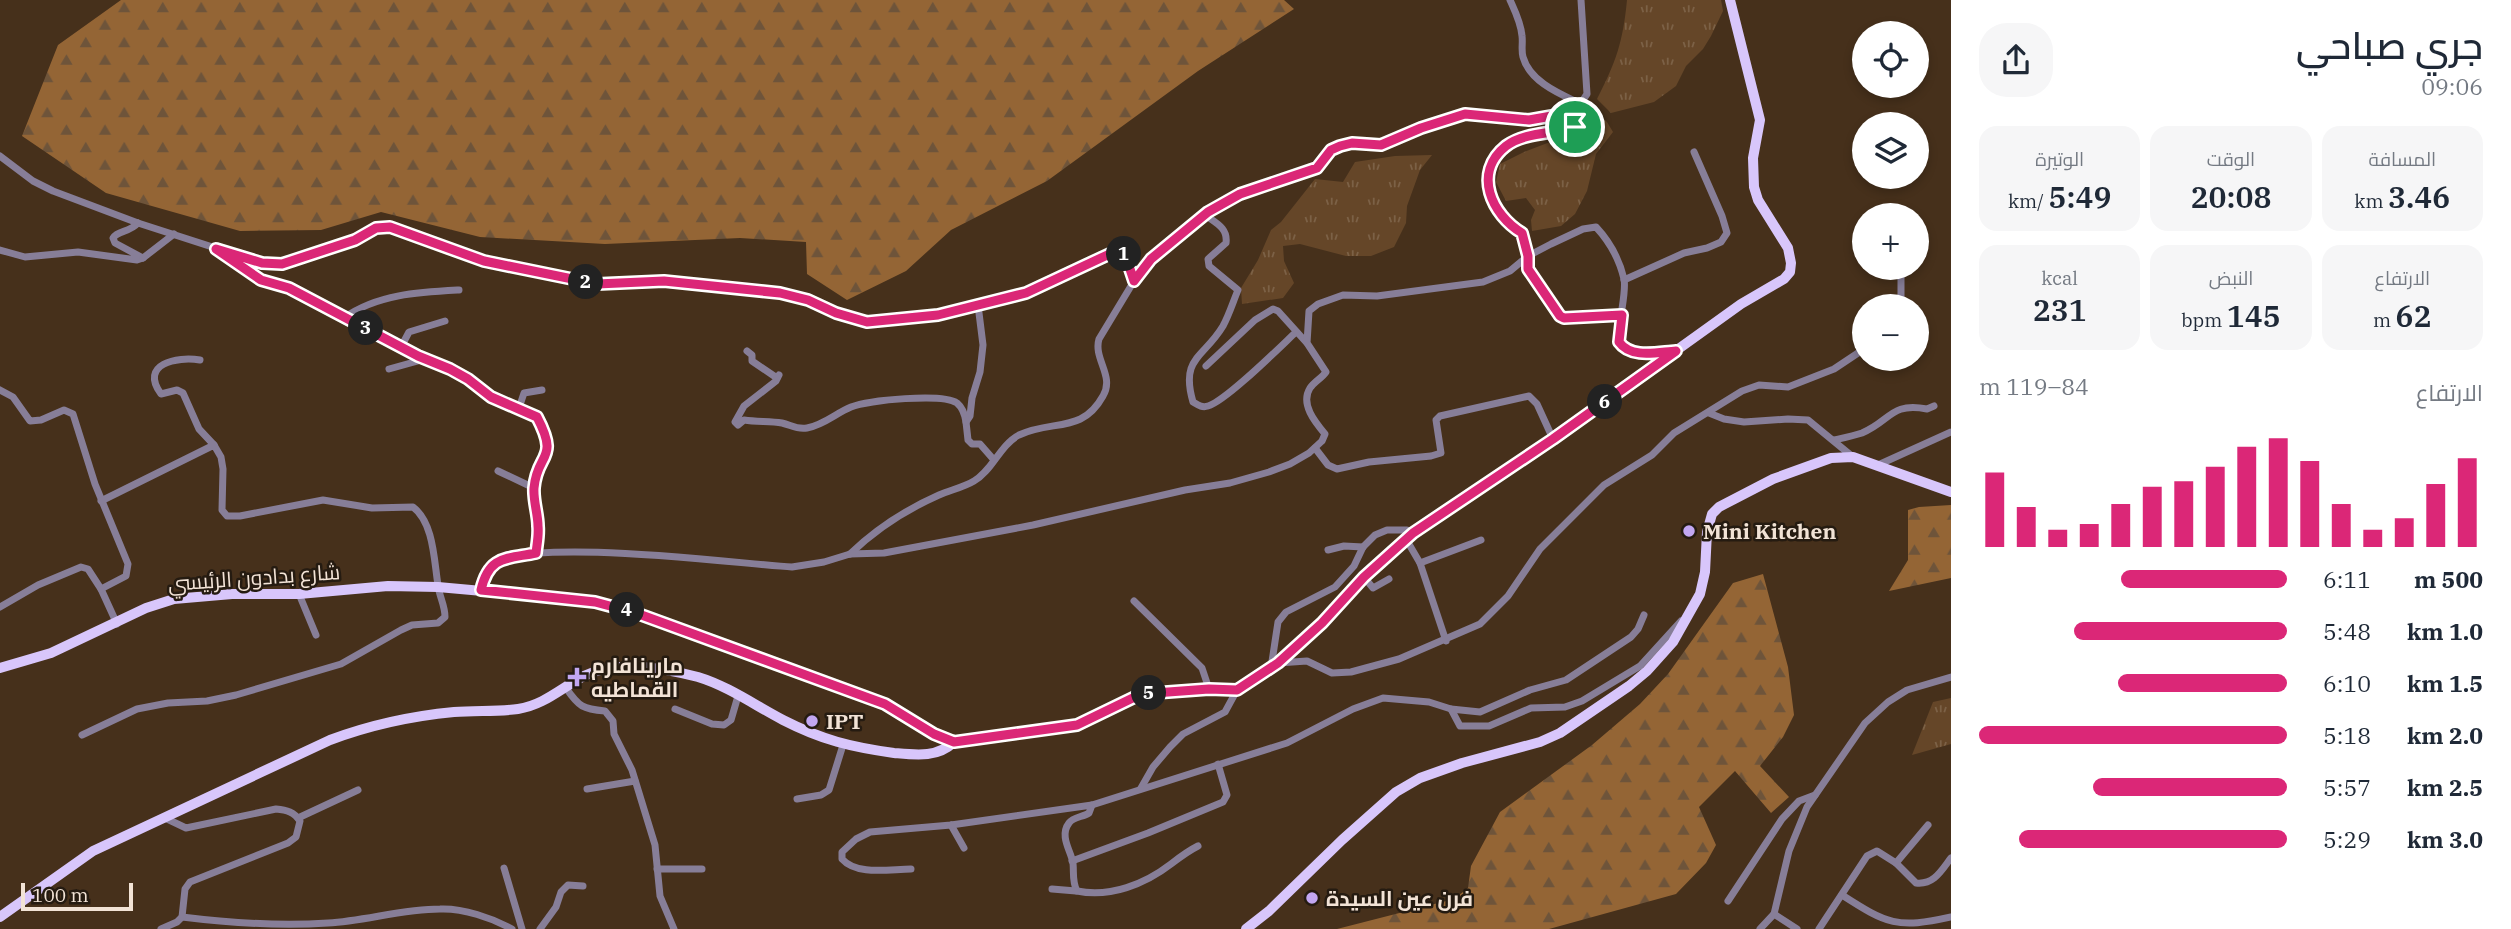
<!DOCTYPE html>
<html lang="ar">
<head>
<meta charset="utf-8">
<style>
  :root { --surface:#fff; --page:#f6f6f7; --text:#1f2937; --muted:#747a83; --accent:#db2777 }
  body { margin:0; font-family:"IBM Plex Serif",Cairo,serif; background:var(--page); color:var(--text); direction:rtl; height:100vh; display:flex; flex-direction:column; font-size:26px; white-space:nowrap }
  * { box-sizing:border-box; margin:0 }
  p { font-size:23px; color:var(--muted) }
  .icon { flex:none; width:38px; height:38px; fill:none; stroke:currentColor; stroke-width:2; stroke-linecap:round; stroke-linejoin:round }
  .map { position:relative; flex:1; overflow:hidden; direction:ltr }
  .sheet { display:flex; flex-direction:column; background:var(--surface); width:560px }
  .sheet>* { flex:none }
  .controls { position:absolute; left:1852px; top:21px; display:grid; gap:14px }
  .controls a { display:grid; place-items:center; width:77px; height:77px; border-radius:50%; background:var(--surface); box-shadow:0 4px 10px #0003; font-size:35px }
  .scale { position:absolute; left:21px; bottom:18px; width:112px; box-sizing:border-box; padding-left:7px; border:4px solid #f2e3d6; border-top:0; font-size:19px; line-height:24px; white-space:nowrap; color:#f2e3d6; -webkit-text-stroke:5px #251b11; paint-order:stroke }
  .pin { position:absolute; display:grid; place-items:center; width:60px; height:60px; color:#fff; margin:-30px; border:4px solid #fff; border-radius:50%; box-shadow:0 2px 7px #0007 }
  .km { position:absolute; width:35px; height:35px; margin:-18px; border-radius:50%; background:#222; color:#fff; font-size:19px; line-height:35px; text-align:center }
  .round { display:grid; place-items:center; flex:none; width:74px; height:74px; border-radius:28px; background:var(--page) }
  .head { display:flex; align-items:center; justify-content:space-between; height:119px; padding:0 28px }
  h1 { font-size:38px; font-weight:600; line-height:52px }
  .metrics { display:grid; grid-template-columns:repeat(3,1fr); gap:10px; height:119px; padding:7px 28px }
  .metrics div { display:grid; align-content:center; border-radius:18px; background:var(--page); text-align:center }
  .metrics b { font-size:30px; font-weight:600 }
  .metrics small { font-size:19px; font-weight:400 }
  .metrics p { font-size:19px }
  .chart { height:196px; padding:14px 28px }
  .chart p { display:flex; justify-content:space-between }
  .chart svg { width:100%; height:126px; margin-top:7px; stroke:var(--accent); stroke-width:6 }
  ul { padding:0 28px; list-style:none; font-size:23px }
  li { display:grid; grid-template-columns:112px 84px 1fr; align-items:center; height:52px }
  li i { height:18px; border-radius:9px; background:var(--accent) }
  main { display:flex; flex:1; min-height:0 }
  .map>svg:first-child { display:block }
  .grass { fill:url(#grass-tufts) }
  .forest { fill:url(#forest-firs) }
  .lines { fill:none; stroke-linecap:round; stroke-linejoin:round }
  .minor { stroke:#877e98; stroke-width:7 }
  .major { stroke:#d8c6fb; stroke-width:10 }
  .route-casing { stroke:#fff; stroke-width:14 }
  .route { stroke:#db2777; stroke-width:9 }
  .poi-dot { fill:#c2a7f2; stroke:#251b11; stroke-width:2.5 }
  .labels { text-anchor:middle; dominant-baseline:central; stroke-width:5; stroke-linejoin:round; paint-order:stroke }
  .poi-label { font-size:21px; font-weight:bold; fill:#f2e3d6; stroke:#251b11; text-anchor:start }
  .street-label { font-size:21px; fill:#f2e3d6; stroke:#251b11 }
</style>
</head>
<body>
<main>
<section class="sheet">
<div class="head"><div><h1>جري صباحي</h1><p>09:06</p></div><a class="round"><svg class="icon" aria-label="share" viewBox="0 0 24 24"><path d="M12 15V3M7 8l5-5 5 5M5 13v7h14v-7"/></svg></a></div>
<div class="metrics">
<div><p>المسافة</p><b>3.46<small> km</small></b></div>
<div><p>الوقت</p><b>20:08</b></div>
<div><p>الوتيرة</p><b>5:49<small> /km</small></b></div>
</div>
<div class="metrics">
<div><p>الارتفاع</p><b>62<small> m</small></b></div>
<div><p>النبض</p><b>145<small> bpm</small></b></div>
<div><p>kcal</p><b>231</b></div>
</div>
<div class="chart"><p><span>الارتفاع</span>84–119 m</p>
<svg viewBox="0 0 160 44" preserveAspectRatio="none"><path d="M5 44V18M15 44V30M25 44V38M35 44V36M45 44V29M55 44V23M65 44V21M75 44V16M85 44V9M95 44V6M105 44V14M115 44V29M125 44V38M135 44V34M145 44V22M155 44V13"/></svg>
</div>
<ul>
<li><b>500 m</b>6:11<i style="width:54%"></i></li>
<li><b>1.0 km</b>5:48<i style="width:69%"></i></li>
<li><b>1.5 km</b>6:10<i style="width:55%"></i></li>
<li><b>2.0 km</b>5:18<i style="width:100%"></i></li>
<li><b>2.5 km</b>5:57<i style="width:63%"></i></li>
<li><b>3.0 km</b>5:29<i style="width:87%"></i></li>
</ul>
</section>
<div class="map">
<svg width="1951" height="929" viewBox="0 0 1951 929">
  <defs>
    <pattern id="grass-tufts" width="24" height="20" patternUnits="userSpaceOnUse" patternTransform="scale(1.75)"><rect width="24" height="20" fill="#654628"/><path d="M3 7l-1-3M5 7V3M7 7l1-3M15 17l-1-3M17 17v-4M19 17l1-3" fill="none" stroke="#7c6146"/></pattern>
    <pattern id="forest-firs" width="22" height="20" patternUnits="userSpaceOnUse" patternTransform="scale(1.75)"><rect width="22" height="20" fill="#946535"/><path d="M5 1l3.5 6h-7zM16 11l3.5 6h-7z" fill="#6e543a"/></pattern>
  </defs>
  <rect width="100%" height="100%" fill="#46301b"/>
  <!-- grass -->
  <g class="grass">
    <path d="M1627,0H1721L1723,11L1711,36L1703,49L1686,66L1676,86L1654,102L1611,113L1597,99C1616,62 1623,42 1627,0Z"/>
    <polygon points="1594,109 1607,122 1613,132 1596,154 1587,191 1575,214 1561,226 1532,231 1531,220 1535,210 1526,198 1506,201 1496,182 1500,164 1524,152 1584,129"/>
    <polygon points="1432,155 1420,170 1407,206 1406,223 1394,247 1371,256 1346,256 1300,244 1283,246 1284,261 1294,283 1283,298 1242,304 1241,288 1258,260 1271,230 1281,222 1315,179 1343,182 1355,162 1395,156"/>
    <polygon points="1951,698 1951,744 1912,755 1933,702"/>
  </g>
  <!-- forest -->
  <g class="forest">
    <polygon points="121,0 1284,0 1294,9 1198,71 1047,181 951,230 906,271 847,300 807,274 806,242 740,238 605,244 480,237 381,212 321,230 240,231 106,193 22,136 58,45"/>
    <polygon points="1951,505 1951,578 1889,591 1908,560 1908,510 1919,507"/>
    <polygon points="1763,574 1788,667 1794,715 1783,737 1760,766 1789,797 1771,813 1735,771 1699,807 1716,845 1706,863 1676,894 1549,929 1337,929 1454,899 1468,888 1471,866 1500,812 1592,745 1640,704 1668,674 1733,583"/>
  </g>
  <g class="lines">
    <!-- minor -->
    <g class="minor">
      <path d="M1510,0C1515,11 1521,23 1522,36C1523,43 1521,50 1523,57C1530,82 1560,94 1581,104L1579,120L1575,127C1553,134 1524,132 1506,146C1472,173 1492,215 1522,233L1528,256V269L1560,316L1564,318L1622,315"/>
      <path d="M0,156L33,181L53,191L138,223L262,263C292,264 327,253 354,240C367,234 375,228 390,227L484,261L597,284L664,281L780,293L809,300L836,313L868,322L938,315L1025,293L1116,251L1125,254L1134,281"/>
      <path d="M1205,215C1216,223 1228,228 1226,243L1208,259L1209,266L1238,290C1233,302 1229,315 1223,326C1204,358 1180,357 1193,402C1198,405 1202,408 1208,406C1226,401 1280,347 1296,332"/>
      <polyline points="1858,237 1864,242"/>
      <path d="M0,250L25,257L78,252L137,260L143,258L115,243L113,238C118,230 129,233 138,223"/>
      <path d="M222,253L261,280L289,288L418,356L450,369L468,379L491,397L537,417C561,460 537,452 534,488C533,501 538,514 539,526C539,535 537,544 536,553"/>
      <polyline points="143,258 174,234"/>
      <polyline points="1897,268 1901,274 1901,306"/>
      <polyline points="1624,280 1684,253 1707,248 1721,242 1727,233 1722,216 1694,152"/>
      <polyline points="978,305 983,345 980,372 972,398 970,416 966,422 968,440 972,444 980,444 994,460"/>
      <path d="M344,318C377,294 421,292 459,290"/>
      <polyline points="401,347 409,332 445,321"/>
      <polyline points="747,351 752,355 752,361 777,378"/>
      <path d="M200,360C177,356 139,364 161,394L177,390L183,393L199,429L214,445"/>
      <polyline points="1206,366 1255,320 1273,309 1278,311 1306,342"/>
      <polyline points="389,369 425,359"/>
      <path d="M779,375L776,381L744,406L735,422L738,425L744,420C757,422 770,421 782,423C791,425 797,430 807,428C824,425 836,413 851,407C868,400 943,393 957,403C963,408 965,415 966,422"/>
      <polyline points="0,390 13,397 30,421 41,420 64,410 73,414 95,484 128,564 126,576 101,589 117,624"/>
      <polyline points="519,408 524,393 542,390"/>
      <polyline points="1709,413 1724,419 1744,422 1788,419 1808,420 1853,457"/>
      <path d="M1834,440C1843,438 1853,436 1862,433C1891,421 1890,402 1927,409L1934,406"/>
      <polyline points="1315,448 1328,465 1337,469 1369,462 1431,456 1441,453 1436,420 1440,416 1529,396 1537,404 1553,439"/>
      <polyline points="1878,465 1951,432"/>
      <polyline points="498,471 534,488"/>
      <polyline points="1406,539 1420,563 1446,641"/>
      <polyline points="1328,550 1344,546 1363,547"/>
      <path d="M850,554C877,528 905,510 939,495C951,490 964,487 974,481C992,471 1000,445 1019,435C1053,419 1082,434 1103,396C1115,376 1093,359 1099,339L1134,281L1151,259L1208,212L1240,194L1317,168L1331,150L1340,146L1352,143L1382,145L1421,128L1465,114L1529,120L1563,114L1577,109L1587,94L1581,0"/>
      <polyline points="1420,563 1481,540"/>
      <polyline points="1364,577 1373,588 1389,579"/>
      <path d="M481,590C483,581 485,571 492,565C527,536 739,564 792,567L824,562L850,554L884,553L1033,525L1185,490L1230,483L1269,472L1290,464L1309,453L1322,441L1325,434C1315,422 1300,404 1310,388C1315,381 1322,378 1326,372L1307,343L1309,311L1318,304L1343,295L1377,296L1483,282L1510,271L1528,256L1551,244L1583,229L1596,227C1610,242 1619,258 1624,279C1628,297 1610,342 1627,351C1637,356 1664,351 1676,351"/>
      <polyline points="299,594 316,635"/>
      <polyline points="1134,601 1202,668 1209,689"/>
      <polyline points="0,607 38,585 81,567 88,569 101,589"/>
      <polyline points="1278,663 1307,661 1332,673 1351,672 1399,659 1480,624 1508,596 1540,549 1604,485 1652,455 1674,433 1742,391 1759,385 1788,387 1834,369 1864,349"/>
      <polyline points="1271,668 1278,622 1286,612 1335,587 1354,566 1363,547 1375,535 1387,530 1407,530 1413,532"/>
      <path d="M566,688C579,707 583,709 605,711L613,721L614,734L632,770L655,845L660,896L674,929"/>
      <polyline points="675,709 712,724 724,725 731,720 738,696"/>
      <polyline points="1451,709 1480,712 1530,690 1566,680 1631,637 1638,629 1644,615"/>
      <path d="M82,735L137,709L168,703L207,701L236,695L341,664L401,630L412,625L438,623L445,617C445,605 439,596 438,585C434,561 434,523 413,507L372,508L323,500L240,516H227L222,510L223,469L221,457L214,445L101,501"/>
      <polyline points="1141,788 1153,767 1170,747 1183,734 1225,712 1237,690"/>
      <polyline points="587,789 635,781"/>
      <polyline points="797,799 821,795 829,790 843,745"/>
      <path d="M1092,805L1089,813C1083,817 1073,817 1069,823C1059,836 1071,851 1073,863C1074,873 1072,882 1077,891C1110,898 1145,884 1171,864C1180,857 1188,851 1198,846"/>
      <polyline points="298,818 358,790"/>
      <polyline points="951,825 964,848"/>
      <polyline points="1072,861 1148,833 1223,802 1227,795 1218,764"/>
      <path d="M1896,863L1916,883C1934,885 1941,871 1951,858"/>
      <polyline points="504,868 522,929"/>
      <polyline points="657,869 702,869"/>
      <path d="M911,869C890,869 857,876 842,859V852L856,839L870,832L951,825L1092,805L1287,743L1353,709L1383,698L1429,702L1451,709L1460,726H1489L1531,708L1565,707L1582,701L1640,666L1681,621"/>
      <polyline points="1052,889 1076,891"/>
      <path d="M1842,895C1887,924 1897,929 1951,917"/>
      <polyline points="1728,901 1782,819 1799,801 1815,795"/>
      <polyline points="1774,914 1797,929"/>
      <path d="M182,917C230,923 280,926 328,923C365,921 402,909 440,909C463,908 492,918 512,929"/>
      <path d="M161,929L177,922L182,917L185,889L190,882L288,843L296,837L300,821C294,812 287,810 276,809L186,828L165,818"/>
      <polyline points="540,929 556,907 561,892 568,885 583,886"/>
      <polyline points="1760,929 1774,914 1789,851 1807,807 1865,723 1888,702 1907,690 1951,677"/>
      <polyline points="1819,929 1867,856 1877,851 1896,863 1928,825"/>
    </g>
    <!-- major -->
    <g class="major">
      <polyline points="0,668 51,653 146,608 174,599 232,594 299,594 388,586 438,587 583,600 636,613 885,703 934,734 954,742 1077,725 1141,694 1209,689 1237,690 1278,663 1322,623 1364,577 1413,532 1553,439 1741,304 1784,279 1790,272 1791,263 1788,248 1758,200 1754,187 1753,158 1760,120 1730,0"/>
      <path d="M0,917L93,851L330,740C370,725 412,716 454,712C475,710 497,712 518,709C544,705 561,688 584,676C617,659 663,668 698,677C728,686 756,706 783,720C822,740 851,747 894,753C916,755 937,758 954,742"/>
      <polyline points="1246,929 1269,911 1342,840 1396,792 1420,778 1462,763 1540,742 1560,733 1629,686 1647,671 1673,642 1700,594 1705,572 1707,532 1712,514 1719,507 1773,479 1831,458 1853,457 1951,492"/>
    </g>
  </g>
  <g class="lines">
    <defs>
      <path id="route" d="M1581,104L1579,120L1575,127C1553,134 1525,132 1506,146C1472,173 1492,215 1522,233L1528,256V269L1560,316L1564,318L1622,315L1619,342C1631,359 1658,352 1676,351L1553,439L1413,533L1364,577L1322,623L1278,663L1237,690L1209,689L1141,694L1077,725L954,742L934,734L885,704L636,613L595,602L481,590C489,555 507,559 536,553C537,544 539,535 538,526C538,514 533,500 534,488C537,452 560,461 537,417L491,397L468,379L450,369L418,356L289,288L261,280L216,249L262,263L282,264L355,240L376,228L390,227L484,261L597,284L664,281L780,293L808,300L836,313L867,322L938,315L1026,293L1116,251L1125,254L1134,281L1151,259L1208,212L1240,194L1317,168L1331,150L1340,146L1352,143L1381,145L1421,128L1465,114L1529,120L1563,114L1574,111Z"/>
    </defs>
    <!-- route casing -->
    <use href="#route" class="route-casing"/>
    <!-- route -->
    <use href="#route" class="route"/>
  </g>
  <!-- markers -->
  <g class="poi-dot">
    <circle cx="1689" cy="531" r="7"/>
    <path d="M573.5 666.5h7v7h7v7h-7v7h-7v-7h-7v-7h7z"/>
    <circle cx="812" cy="721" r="7"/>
    <circle cx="1312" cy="898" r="7"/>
  </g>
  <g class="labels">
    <!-- poi labels -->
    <g class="poi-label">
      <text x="1703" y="531">Mini Kitchen</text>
      <text x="591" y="665">مارينافارم<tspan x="591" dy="24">القماطيه</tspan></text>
      <text x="826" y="721">IPT</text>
      <text x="1326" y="898">فرن عين السيدة</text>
    </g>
    <!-- street labels -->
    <g class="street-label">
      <text transform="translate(254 577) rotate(-4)">شارع بدادون الرئيسي</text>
    </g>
  </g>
</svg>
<div class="controls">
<a><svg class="icon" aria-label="locate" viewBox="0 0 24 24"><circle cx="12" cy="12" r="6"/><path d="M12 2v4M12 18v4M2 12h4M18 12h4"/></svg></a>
<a><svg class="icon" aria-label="layers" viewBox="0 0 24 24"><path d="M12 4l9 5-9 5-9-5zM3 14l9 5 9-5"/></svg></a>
<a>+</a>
<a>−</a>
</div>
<div class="scale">100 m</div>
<div class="pin" style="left:1575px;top:127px;background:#1e9e55"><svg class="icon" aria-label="arrive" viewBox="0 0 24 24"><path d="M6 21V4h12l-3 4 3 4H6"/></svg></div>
<b class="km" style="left:1124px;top:254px">1</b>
<b class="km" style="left:586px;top:282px">2</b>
<b class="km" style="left:366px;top:328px">3</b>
<b class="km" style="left:627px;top:610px">4</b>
<b class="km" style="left:1149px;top:693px">5</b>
<b class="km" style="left:1605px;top:402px">6</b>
</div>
</main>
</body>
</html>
